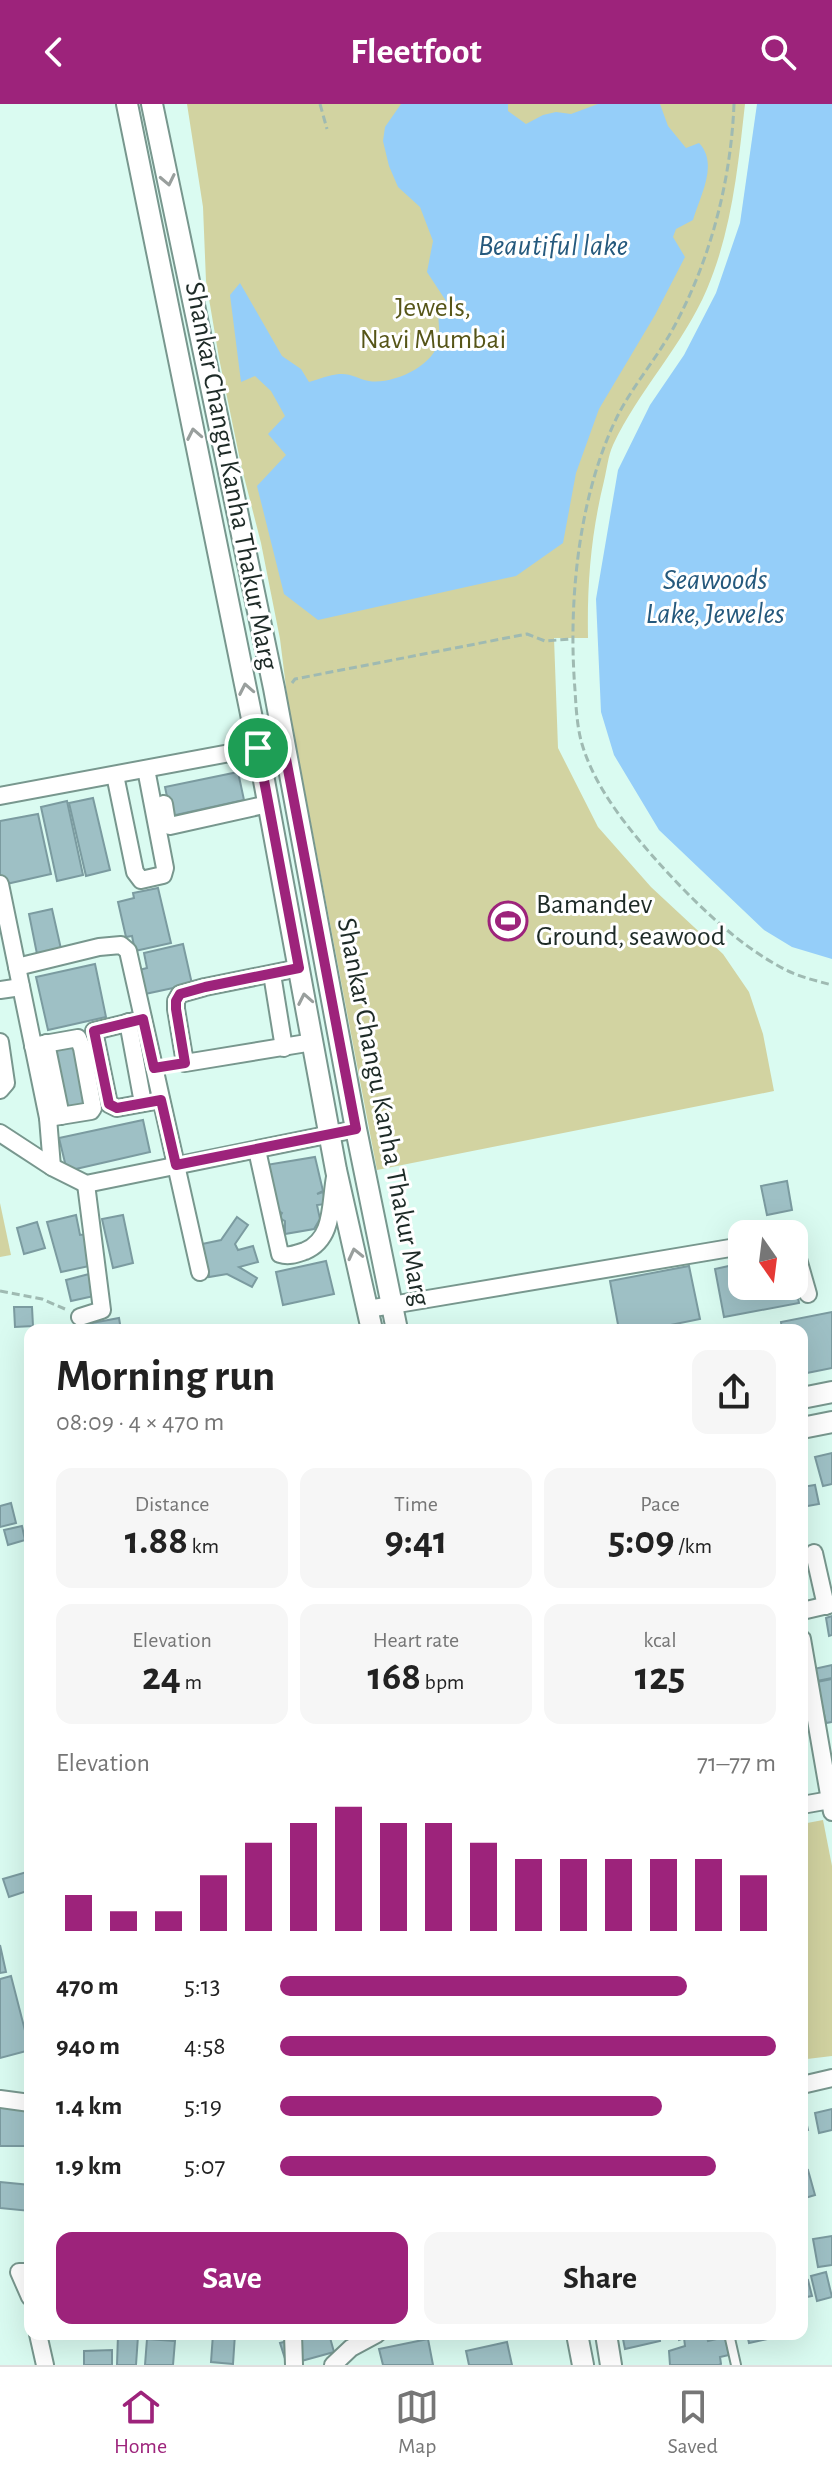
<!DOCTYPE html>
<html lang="en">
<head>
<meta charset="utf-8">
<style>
  :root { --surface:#fff; --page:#f6f6f6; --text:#222; --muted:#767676; --line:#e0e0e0; --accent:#9d237b }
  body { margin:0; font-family:"Alegreya Sans",sans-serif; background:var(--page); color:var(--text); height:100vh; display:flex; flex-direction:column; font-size:30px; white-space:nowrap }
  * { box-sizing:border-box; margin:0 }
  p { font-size:26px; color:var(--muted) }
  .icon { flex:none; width:44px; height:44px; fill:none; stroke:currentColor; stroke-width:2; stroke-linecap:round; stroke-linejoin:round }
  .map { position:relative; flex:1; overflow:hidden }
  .side { position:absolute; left:24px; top:1220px; width:784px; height:1016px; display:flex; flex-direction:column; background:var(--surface); border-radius:16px; box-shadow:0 8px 32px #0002 }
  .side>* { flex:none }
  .needle { width:52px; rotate:166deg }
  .fabs { position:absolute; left:728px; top:1116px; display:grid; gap:16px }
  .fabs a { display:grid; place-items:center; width:80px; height:80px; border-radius:16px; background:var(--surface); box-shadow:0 8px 32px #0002; font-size:40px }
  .pin { position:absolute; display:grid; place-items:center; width:68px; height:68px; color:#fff; margin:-34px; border:4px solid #fff; border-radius:50%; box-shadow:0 2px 8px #0007 }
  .round { display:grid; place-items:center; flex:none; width:84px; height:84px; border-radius:16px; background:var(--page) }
  .head { display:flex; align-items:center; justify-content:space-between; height:136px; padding:0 32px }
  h1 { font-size:44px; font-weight:700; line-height:60px }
  .figures { display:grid; grid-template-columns:repeat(3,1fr); gap:12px; height:136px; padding:8px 32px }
  .figures div { display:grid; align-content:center; border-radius:16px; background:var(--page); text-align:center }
  .figures b { font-size:40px; font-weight:700 }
  .figures small { font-size:22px; font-weight:400 }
  .figures p { font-size:22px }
  .chart { height:224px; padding:16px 32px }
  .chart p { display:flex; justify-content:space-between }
  .chart svg { width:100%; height:144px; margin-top:8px; stroke:var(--accent); stroke-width:6 }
  .button { display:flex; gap:16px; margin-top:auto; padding:16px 32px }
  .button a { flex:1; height:92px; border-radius:16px; background:var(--accent); color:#fff; font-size:32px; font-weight:700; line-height:92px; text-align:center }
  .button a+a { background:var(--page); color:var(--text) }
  ul { padding:0 32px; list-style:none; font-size:26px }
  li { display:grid; grid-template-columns:128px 96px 1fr; align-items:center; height:60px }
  li i { height:20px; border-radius:10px; background:var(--accent) }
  header { display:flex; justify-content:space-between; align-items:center; height:104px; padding:0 32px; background:var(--accent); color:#fff; font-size:36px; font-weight:700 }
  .dock { display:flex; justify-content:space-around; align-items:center; height:112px; border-top:2px solid var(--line); background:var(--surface); font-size:22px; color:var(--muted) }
  .dock a { display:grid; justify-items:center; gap:4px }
  .dock .selected { color:var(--accent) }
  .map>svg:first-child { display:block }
  .green { fill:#d2d3a1 }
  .water { fill:#95cef9 }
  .building { fill:#9ec0c5; stroke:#7b9ba0; stroke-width:2 }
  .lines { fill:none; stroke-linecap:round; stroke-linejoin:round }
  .service-casing { stroke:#78978e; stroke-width:12 }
  .minor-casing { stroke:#78978e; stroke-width:20 }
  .tertiary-casing { stroke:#78978e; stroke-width:24 }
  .path { stroke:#9fbab2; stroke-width:3; stroke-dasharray:8 4; stroke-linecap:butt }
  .service { stroke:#fff; stroke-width:8 }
  .minor { stroke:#fff; stroke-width:16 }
  .tertiary { stroke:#fff; stroke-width:20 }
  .oneway { stroke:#999f9d }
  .route-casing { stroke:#fff; stroke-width:16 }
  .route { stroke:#9d237b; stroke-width:10 }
  .labels { text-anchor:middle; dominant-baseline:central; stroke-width:6; stroke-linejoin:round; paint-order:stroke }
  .park-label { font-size:28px; fill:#565518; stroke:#fff }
  .street-label { font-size:28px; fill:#1d2a26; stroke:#fff }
  .poi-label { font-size:28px; fill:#1d2a26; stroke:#fff; text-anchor:start }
  .water-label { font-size:30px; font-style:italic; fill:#25597d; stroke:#fff }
</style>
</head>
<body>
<header><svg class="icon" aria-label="back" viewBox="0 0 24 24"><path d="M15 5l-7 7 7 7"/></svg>Fleetfoot<svg class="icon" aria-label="search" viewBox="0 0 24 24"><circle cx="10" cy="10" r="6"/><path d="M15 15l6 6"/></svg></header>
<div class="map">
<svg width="832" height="2261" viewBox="0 0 832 2261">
  <rect width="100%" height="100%" fill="#dafbf1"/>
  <!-- green -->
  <g class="green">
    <path d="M187,0H745C738,62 732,126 707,185C683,241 639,286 613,341C608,352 607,365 604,377C591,430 587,479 588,534H554L558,644L598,723L651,783L723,850L749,888L763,930L774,987L377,1066L288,599L280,535L261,439L241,361L219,254L206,177L203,103Z"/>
    <polygon points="0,1099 11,1151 0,1153"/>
    <polygon points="823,1716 832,1762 832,1952 807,1955 802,1933 802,1720"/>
  </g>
  <!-- water -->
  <g class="water">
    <path d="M401,0H508V7L526,20L543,11L556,8L571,10L598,0H660L668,22L686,44L699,39C719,60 700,92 693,116L676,125L673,133L685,153L655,211L599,305L576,369L563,439L516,472L318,516L284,490L257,382L286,351L268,330L285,312L271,287L255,272L241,278L230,191L240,179L282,252L301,265L309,278C319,275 329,271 339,270C351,269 358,275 369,277C392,281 435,262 439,236C440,227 438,215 438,205L446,197L427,168L433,137L420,103L398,83L389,62L383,37L385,23Z"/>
    <polygon points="757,0 832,0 832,855 792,843 764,826 659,726 614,651 601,608 596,495 618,366 650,301 684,251 716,189 740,119"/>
  </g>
  <!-- building -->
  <g class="building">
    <polygon points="238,668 244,696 171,712 165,683"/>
    <polygon points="93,694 110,766 86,772 69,699"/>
    <polygon points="67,697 83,771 57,777 41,703"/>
    <polygon points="38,710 51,770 2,781 0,770 0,717"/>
    <polygon points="158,784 171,839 135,847 132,832 126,833 118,798 134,794 133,789"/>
    <polygon points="52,805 61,845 37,850 29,810"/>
    <polygon points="183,840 192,880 145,890 139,866 147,864 144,849"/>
    <polygon points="95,860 106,913 48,926 36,873"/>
    <polygon points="74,938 88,1002 68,1006 54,944"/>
    <polygon points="143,1016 150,1048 67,1067 59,1034"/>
    <polygon points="315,1053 323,1087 317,1090 323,1088 326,1100 317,1101 320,1115 314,1125 285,1130 285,1117 279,1114 282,1109 276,1105 266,1061"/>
    <polygon points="787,1077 792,1106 767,1111 761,1082"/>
    <polygon points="76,1111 80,1131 87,1130 94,1161 61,1168 47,1118"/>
    <polygon points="123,1111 133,1159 113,1164 102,1115"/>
    <polygon points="237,1113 248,1121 235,1140 238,1146 253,1142 258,1158 239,1163 257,1174 252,1183 227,1170 209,1173 202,1140 221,1136"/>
    <polygon points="37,1118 45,1144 24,1150 17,1124"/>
    <polygon points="326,1157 334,1190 283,1201 276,1168"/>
    <polygon points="742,1159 742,1182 794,1182 794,1172 799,1199 724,1213 715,1165"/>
    <polygon points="689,1162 700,1215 646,1226 619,1226 610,1177"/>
    <polygon points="89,1170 94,1192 71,1197 66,1176"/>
    <polygon points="14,1203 32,1203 33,1222 15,1223"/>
    <polygon points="832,1208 832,1264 802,1270 802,1226 782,1226 781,1218"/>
    <polygon points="119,1214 121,1226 93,1226 92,1219"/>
    <polygon points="832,1349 832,1380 823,1382 815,1353"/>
    <polygon points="815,1381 819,1400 802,1403 802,1383"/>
    <polygon points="11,1399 16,1419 0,1423 0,1402"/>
    <polygon points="22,1422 25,1436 8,1441 4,1426"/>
    <polygon points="832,1512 832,1531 829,1532 826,1514"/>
    <polygon points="832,1561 832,1574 817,1577 814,1565"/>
    <polygon points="832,1575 832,1618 826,1619 817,1578"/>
    <polygon points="30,1767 30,1786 9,1793 3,1775"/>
    <polygon points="0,1841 6,1868 0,1869"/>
    <polygon points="11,1872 30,1946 0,1954 0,1875"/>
    <rect x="0" y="2002" width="28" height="40"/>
    <polygon points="832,2005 832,2026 819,2029 815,2009"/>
    <polygon points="804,2008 808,2026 802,2027 802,2009"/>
    <polygon points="808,2066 815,2091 802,2095 802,2068"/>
    <polygon points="0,2078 30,2081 30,2107 0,2104"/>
    <polygon points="832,2132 832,2161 818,2163 813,2135"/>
    <polygon points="826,2168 832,2193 817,2197 811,2172"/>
    <polygon points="808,2176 812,2192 802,2194 802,2178"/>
    <polygon points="213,2230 235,2230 233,2260 211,2258"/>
    <polygon points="313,2230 329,2230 334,2248 287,2261 280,2239"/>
    <polygon points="622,2230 659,2230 660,2237 625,2245"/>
    <polygon points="677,2230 706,2230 708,2237 725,2233 729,2251 720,2253 721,2260 719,2261 670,2261 669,2247 685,2242 684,2234 679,2236"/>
    <polygon points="747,2230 781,2230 781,2232 749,2239"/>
    <polygon points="118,2231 138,2232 136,2261 117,2261"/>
    <polygon points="147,2235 175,2237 173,2261 145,2261"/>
    <polygon points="428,2235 433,2261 383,2261 379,2245"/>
    <polygon points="507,2238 512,2261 469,2261 466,2247"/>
    <polygon points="112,2246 112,2261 84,2261 84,2247"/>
  </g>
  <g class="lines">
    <defs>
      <polyline id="service" points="729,2230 736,2261"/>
      <g id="minor">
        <polyline points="115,671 135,768 141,776 163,771 165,764 146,665"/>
        <polyline points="0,692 283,639"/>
        <polyline points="164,700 167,719 170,722 268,700"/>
        <polyline points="0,780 48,1014 52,1063"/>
        <polyline points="17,863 99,843 121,841 128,847 200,1168"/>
        <polyline points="299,864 205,883 180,890 176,897 176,905 185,959 313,938"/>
        <polyline points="272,870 284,944"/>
        <polyline points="0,886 21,883"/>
        <polyline points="143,915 94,927 109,1000 117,1004 161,996"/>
        <polyline points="128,918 143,999"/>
        <polyline points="0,938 6,979 0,986"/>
        <polyline points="46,939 61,1012"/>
        <polyline points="33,942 78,934 82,944 93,1004 91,1007 48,1014"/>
        <polyline points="0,1029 52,1063 86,1080 356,1025"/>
        <path d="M257,1046L280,1150C289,1153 296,1150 305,1147C334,1135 330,1100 335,1073"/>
        <polyline points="794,1141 808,1190"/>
        <polyline points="368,1205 742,1142"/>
        <polyline points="80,1213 102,1206 86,1080"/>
        <polyline points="814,1449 826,1502"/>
        <polyline points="802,1507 832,1500"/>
        <polyline points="802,1535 832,1708"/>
        <polyline points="802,1701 830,1696"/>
        <polyline points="802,1981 832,1974"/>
        <polyline points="0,1995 30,1999"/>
        <polyline points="30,2168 19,2168 30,2193"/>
        <polyline points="38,2230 45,2261"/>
        <polyline points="293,2230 294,2261"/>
        <polyline points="333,2261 351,2244 377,2230"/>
      </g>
      <g id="tertiary">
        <polyline points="127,0 258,644 336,1066 372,1226"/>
        <polyline points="152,0 274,584 356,1025 397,1226"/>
        <polyline points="802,1294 832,1288"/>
        <polyline points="802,1324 832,1318"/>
        <polyline points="577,2230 583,2261"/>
        <polyline points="606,2230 611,2261"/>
      </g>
    </defs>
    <!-- service casing -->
    <use href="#service" class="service-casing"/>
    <!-- minor casing -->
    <use href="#minor" class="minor-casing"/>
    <!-- tertiary casing -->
    <use href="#tertiary" class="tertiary-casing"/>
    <!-- path -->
    <g class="path">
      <polyline points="320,0 327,25"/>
      <path d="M734,0C731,76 711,154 675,221C658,253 633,281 617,313C578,393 568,499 575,586C576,603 577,623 582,640C595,684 627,723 657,757C693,797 737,841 786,866C800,873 817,877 832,881"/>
      <polyline points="292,579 295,575 527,530 545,537 571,535"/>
      <polyline points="0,1187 42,1195 65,1205"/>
    </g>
    <!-- service -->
    <use href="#service" class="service"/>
    <!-- minor -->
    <use href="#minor" class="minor"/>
    <!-- tertiary -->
    <use href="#tertiary" class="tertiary"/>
  </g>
  <!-- one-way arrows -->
  <defs><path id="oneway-chevron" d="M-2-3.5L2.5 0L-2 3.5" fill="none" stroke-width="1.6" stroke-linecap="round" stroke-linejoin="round" transform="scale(2)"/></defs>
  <g class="oneway">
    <use href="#oneway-chevron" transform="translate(168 76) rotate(78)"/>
    <use href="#oneway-chevron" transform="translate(194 330) rotate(-101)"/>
    <use href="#oneway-chevron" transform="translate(246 585) rotate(-101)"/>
    <use href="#oneway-chevron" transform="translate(305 895) rotate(-101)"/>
    <use href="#oneway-chevron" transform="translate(355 1150) rotate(-103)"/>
  </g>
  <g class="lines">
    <defs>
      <polygon id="route" points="283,639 356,1025 176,1061 161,996 117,1004 109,1000 94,927 143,915 154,964 185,959 176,905 176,897 180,890 205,883 299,864 258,644"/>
    </defs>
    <!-- route casing -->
    <use href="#route" class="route-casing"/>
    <!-- route -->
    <use href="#route" class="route"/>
  </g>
  <!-- icons -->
  <defs>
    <symbol id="stadium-ring" viewBox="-11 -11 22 22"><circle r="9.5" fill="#fff" stroke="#9d237b" stroke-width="1.5"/><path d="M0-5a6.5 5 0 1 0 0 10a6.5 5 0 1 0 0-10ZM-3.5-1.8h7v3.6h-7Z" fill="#9d237b"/></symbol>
  </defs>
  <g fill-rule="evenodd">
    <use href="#stadium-ring" x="486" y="795" width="44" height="44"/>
  </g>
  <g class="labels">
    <!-- park labels -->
    <g class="park-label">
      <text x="433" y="204">Jewels,<tspan x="433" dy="32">Navi Mumbai</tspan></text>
    </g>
    <!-- street labels -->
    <g class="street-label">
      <text transform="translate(231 372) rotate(79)">Shankar Changu Kanha Thakur Marg</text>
      <text transform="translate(383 1008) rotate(79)">Shankar Changu Kanha Thakur Marg</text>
    </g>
    <!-- poi labels -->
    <g class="poi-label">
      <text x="536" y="801">Bamandev<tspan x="536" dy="32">Ground, seawood</tspan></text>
    </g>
    <!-- water labels -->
    <g class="water-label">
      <text x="553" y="142">Beautiful lake</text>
      <text x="715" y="476">Seawoods<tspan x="715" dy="34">Lake, Jeweles</tspan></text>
    </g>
  </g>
</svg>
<div class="fabs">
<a><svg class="needle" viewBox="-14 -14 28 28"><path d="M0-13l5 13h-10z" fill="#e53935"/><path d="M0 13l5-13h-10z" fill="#767676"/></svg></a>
</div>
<div class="pin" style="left:258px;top:644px;background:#1e9e55"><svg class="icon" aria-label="arrive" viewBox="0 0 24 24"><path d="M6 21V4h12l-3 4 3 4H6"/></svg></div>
<section class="side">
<div class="head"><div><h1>Morning run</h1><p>08:09 · 4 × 470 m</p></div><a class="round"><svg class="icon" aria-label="share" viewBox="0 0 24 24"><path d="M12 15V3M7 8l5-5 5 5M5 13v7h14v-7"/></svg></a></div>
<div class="figures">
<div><p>Distance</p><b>1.88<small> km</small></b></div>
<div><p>Time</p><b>9:41</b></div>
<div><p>Pace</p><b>5:09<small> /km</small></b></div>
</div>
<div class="figures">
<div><p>Elevation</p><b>24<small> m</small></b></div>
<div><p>Heart rate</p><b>168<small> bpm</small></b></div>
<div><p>kcal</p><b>125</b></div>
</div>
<div class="chart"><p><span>Elevation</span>71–77 m</p>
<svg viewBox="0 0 160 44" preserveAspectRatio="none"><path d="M5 44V33M15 44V38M25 44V38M35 44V27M45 44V17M55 44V11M65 44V6M75 44V11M85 44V11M95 44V17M105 44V22M115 44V22M125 44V22M135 44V22M145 44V22M155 44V27"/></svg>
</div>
<ul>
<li><b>470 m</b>5:13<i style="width:82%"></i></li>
<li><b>940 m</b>4:58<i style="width:100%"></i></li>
<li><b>1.4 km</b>5:19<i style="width:77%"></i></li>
<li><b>1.9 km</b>5:07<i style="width:88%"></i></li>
</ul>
<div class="button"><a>Save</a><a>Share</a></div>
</section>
</div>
<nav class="dock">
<a class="selected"><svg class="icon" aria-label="home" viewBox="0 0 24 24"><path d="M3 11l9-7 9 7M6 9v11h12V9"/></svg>Home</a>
<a><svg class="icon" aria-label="map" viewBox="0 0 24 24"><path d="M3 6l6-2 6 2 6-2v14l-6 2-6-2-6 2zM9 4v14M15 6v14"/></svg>Map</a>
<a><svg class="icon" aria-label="saved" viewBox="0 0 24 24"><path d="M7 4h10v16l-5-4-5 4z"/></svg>Saved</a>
</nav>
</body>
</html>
